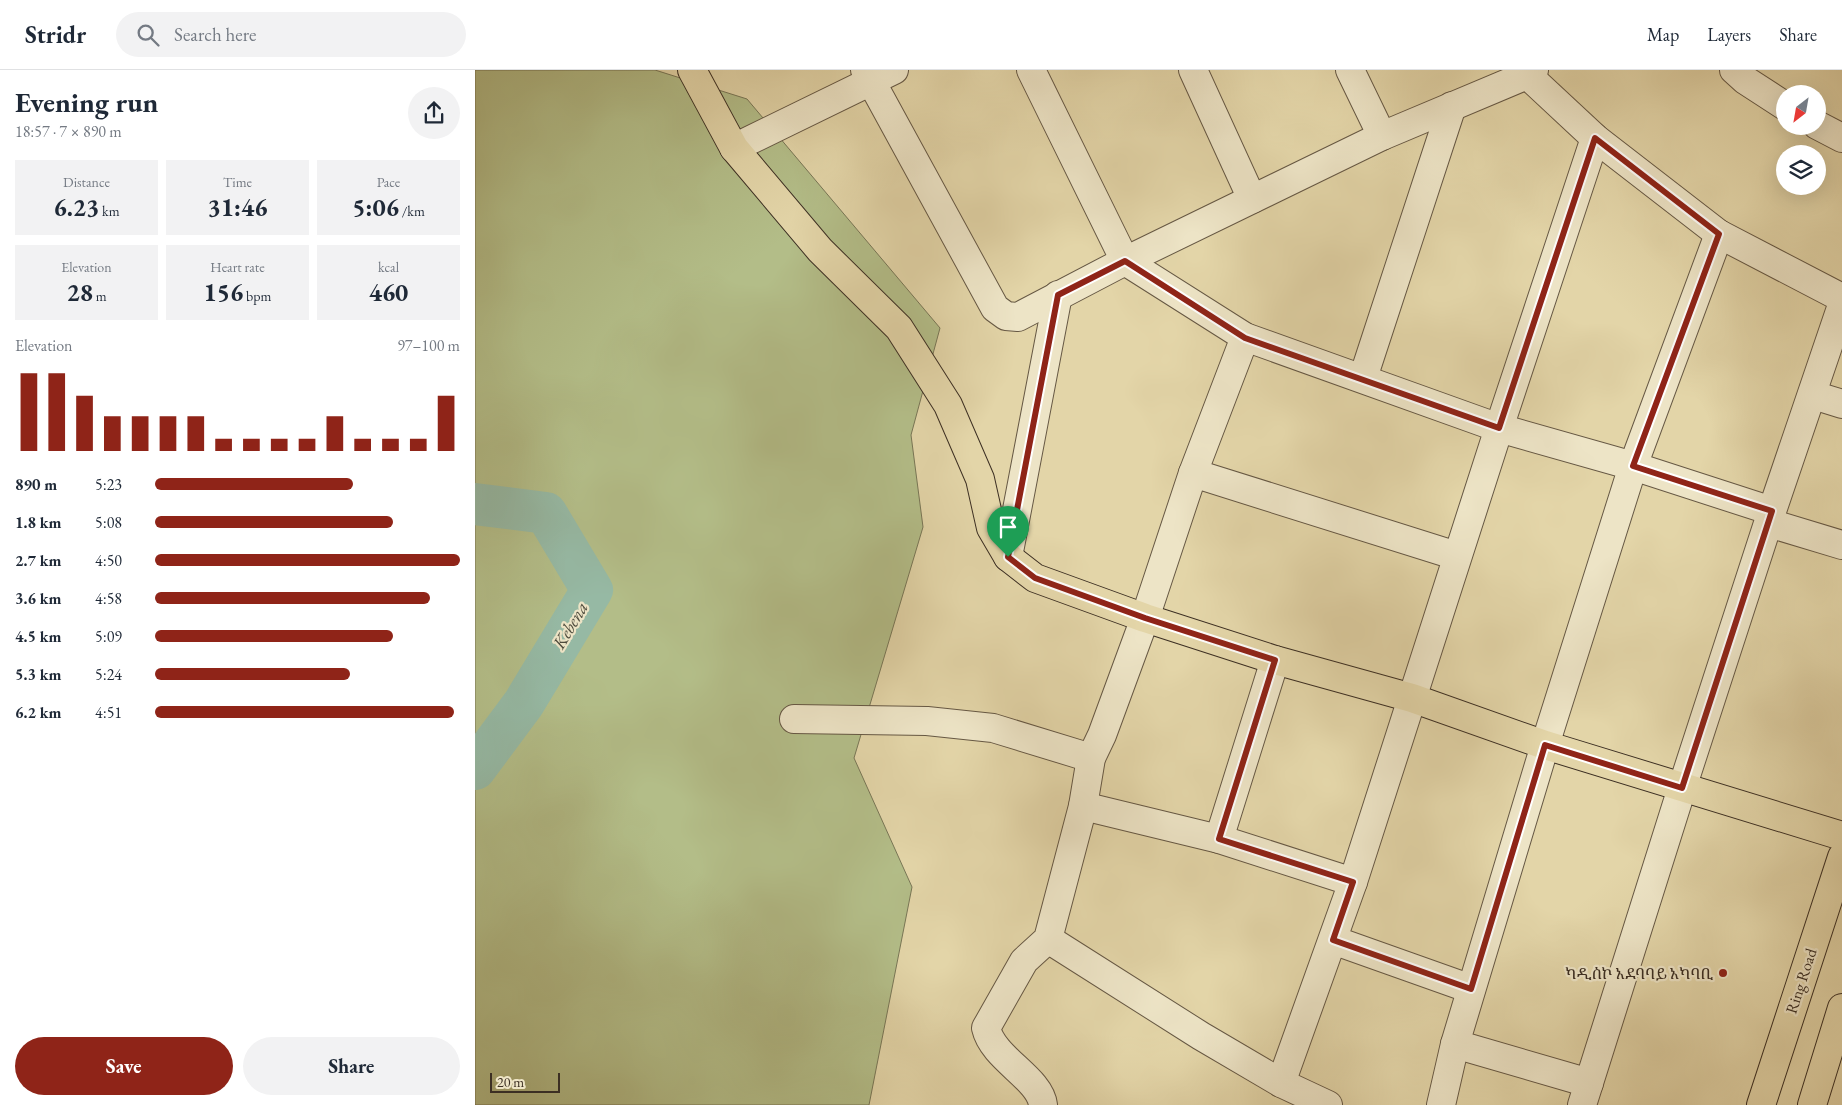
<!DOCTYPE html>
<html lang="en">
<head>
<meta charset="utf-8">
<style>
  :root { --surface:#fff; --page:#f2f2f3; --text:#1f2937; --muted:#747a83; --line:#e0e1e3; --accent:#8f2418 }
  body { margin:0; font-family:"EB Garamond","Noto Serif Ethiopic",serif; background:var(--page); color:var(--text); height:100vh; display:flex; flex-direction:column; font-size:19px; white-space:nowrap }
  * { box-sizing:border-box; margin:0 }
  p { font-size:16px; color:var(--muted) }
  .icon { flex:none; width:28px; height:28px; fill:none; stroke:currentColor; stroke-width:2; stroke-linecap:round; stroke-linejoin:round }
  .map { position:relative; flex:1; overflow:hidden }
  .sheet { display:flex; flex-direction:column; background:var(--surface); width:475px }
  .sheet>* { flex:none }
  .needle { width:32px; rotate:211deg }
  .fabs { position:absolute; left:1301px; top:15px; display:grid; gap:10px }
  .fabs a { display:grid; place-items:center; width:50px; height:50px; border-radius:50%; background:var(--surface); box-shadow:0 5px 20px #0002; font-size:25px }
  .scale { position:absolute; left:15px; bottom:12px; width:70px; box-sizing:border-box; padding-left:5px; border:2px solid #3c2f23; border-top:0; font-size:14px; line-height:18px; white-space:nowrap; color:#3c2f23; -webkit-text-stroke:4px #ede4c6; paint-order:stroke }
  .pin { position:absolute; display:grid; place-items:center; width:42px; height:42px; color:#fff; margin:-51px -21px; border-radius:50% 50% 50% 0; rotate:-45deg; box-shadow:0 0 5px #0007 }
  .pin .icon { rotate:45deg }
  .round { display:grid; place-items:center; flex:none; width:52px; height:52px; border-radius:26px; background:var(--page) }
  .head { display:flex; align-items:center; justify-content:space-between; height:85px; padding:0 15px }
  h1 { font-size:28px; font-weight:700; line-height:38px }
  .metrics { display:grid; grid-template-columns:repeat(3,1fr); gap:8px; height:85px; padding:5px 15px }
  .metrics div { display:grid; align-content:center; border-radius:0px; background:var(--page); text-align:center }
  .metrics b { font-size:25px; font-weight:700 }
  .metrics small { font-size:14px; font-weight:400 }
  .metrics p { font-size:14px }
  .chart { height:140px; padding:10px 15px }
  .chart p { display:flex; justify-content:space-between }
  .chart svg { width:100%; height:90px; margin-top:5px; stroke:var(--accent); stroke-width:6 }
  .cta { display:flex; gap:10px; margin-top:auto; padding:10px 15px }
  .cta a { flex:1; height:58px; border-radius:30px; background:var(--accent); color:#fff; font-size:20px; font-weight:700; line-height:58px; text-align:center }
  .cta a+a { background:var(--page); color:var(--text) }
  ul { padding:0 15px; list-style:none; font-size:16px }
  li { display:grid; grid-template-columns:80px 60px 1fr; align-items:center; height:38px }
  li i { height:12px; border-radius:6px; background:var(--accent) }
  header { display:flex; align-items:center; gap:30px; box-sizing:border-box; height:70px; padding:0 25px; background:var(--surface); border-bottom:1px solid var(--line) }
  header strong { font-size:24px }
  nav { display:flex; gap:28px; margin-inline-start:auto; font-size:18px }
  .search { width:350px; height:45px; background:var(--page); display:flex; align-items:center; gap:12px; box-sizing:border-box; padding:0 18px; border-radius:28px; color:var(--muted); font-size:19px }
  main { display:flex; flex:1; min-height:0 }
  .map>svg:first-child { display:block }
  .green { fill:#b3bd88; stroke:#787656 }
  .lines { fill:none; stroke-linecap:round; stroke-linejoin:round }
  .river { stroke:#96b9a4; stroke-width:42 }
  .minor-casing { stroke:#665844; stroke-width:30 }
  .major-casing { stroke:#3c2f23; stroke-width:30 }
  .highway-casing { stroke:#3c2f23; stroke-width:30 }
  .minor { stroke:#ede4c6; stroke-width:28 }
  .major { stroke:#e3d5a8; stroke-width:28 }
  .highway { stroke:#e3d5a8; stroke-width:28 }
  .route-casing { stroke:#fff; stroke-width:10 }
  .route { stroke:#8f2418; stroke-width:6 }
  .poi-dot { fill:#8f2418; stroke:#ede4c6; stroke-width:2 }
  .labels { text-anchor:middle; dominant-baseline:central; stroke-width:4.5; stroke-linejoin:round; paint-order:stroke }
  .poi-label { font-size:16px; fill:#3c2f23; stroke:#ede4c6; text-anchor:end }
  .street-label { font-size:16px; fill:#3c2f23; stroke:#ede4c6 }
  .water-label { font-size:18px; font-style:italic; fill:#4e4b3d; stroke:#ede4c6 }
</style>
</head>
<body>
<header>
<strong>Stridr</strong>
<div class="search"><svg class="icon" aria-label="search" viewBox="0 0 24 24"><circle cx="10" cy="10" r="6"/><path d="M15 15l6 6"/></svg>Search here</div>
<nav><a>Map</a><a>Layers</a><a>Share</a></nav>
</header>
<main>
<section class="sheet">
<div class="head"><div><h1>Evening run</h1><p>18:57 · 7 × 890 m</p></div><a class="round"><svg class="icon" aria-label="share" viewBox="0 0 24 24"><path d="M12 15V3M7 8l5-5 5 5M5 13v7h14v-7"/></svg></a></div>
<div class="metrics">
<div><p>Distance</p><b>6.23<small> km</small></b></div>
<div><p>Time</p><b>31:46</b></div>
<div><p>Pace</p><b>5:06<small> /km</small></b></div>
</div>
<div class="metrics">
<div><p>Elevation</p><b>28<small> m</small></b></div>
<div><p>Heart rate</p><b>156<small> bpm</small></b></div>
<div><p>kcal</p><b>460</b></div>
</div>
<div class="chart"><p><span>Elevation</span>97–100 m</p>
<svg viewBox="0 0 160 44" preserveAspectRatio="none"><path d="M5 44V6M15 44V6M25 44V17M35 44V27M45 44V27M55 44V27M65 44V27M75 44V38M85 44V38M95 44V38M105 44V38M115 44V27M125 44V38M135 44V38M145 44V38M155 44V17"/></svg>
</div>
<ul>
<li><b>890 m</b>5:23<i style="width:65%"></i></li>
<li><b>1.8 km</b>5:08<i style="width:78%"></i></li>
<li><b>2.7 km</b>4:50<i style="width:100%"></i></li>
<li><b>3.6 km</b>4:58<i style="width:90%"></i></li>
<li><b>4.5 km</b>5:09<i style="width:78%"></i></li>
<li><b>5.3 km</b>5:24<i style="width:64%"></i></li>
<li><b>6.2 km</b>4:51<i style="width:98%"></i></li>
</ul>
<div class="cta"><a>Save</a><a>Share</a></div>
</section>
<div class="map">
<svg width="1367" height="1035" viewBox="0 0 1367 1035">
  <rect width="100%" height="100%" fill="#e3d5a8"/>
  <filter id="stains"><feTurbulence type="fractalNoise" baseFrequency=".004" numOctaves="4"/><feColorMatrix values="0 0 0 0 .2 0 0 0 0 .09 0 0 0 0 .02 0 0 0 .5 -.17"/></filter>
  <radialGradient id="worn" r=".72"><stop offset=".6" stop-color="#630" stop-opacity="0"/><stop offset="1" stop-color="#630" stop-opacity=".3"/></radialGradient>
  <!-- green -->
  <polygon class="green" points="0,0 180,0 272,29 465,258 436,365 448,457 379,688 437,817 394,1035 0,1035"/>
  <g class="lines">
    <!-- river -->
    <polyline class="river" points="0,434 71,443 117,520 49,633 0,699"/>
    <defs>
      <g id="minor">
        <polyline points="390,0 520,238 531,246 543,247 650,191 907,66 1052,5 1059,0"/>
        <polyline points="556,0 650,191 770,267 1024,358 1158,396 1297,441"/>
        <polyline points="718,0 777,129"/>
        <polyline points="875,0 907,66"/>
        <polyline points="1047,0 1120,68 1244,164 1367,228"/>
        <polyline points="1259,0 1270,10 1310,36"/>
        <polyline points="1342,55 1367,68"/>
        <polyline points="259,78 419,0"/>
        <polyline points="888,308 977,36"/>
        <polyline points="1338,325 1367,334"/>
        <polyline points="718,403 982,486"/>
        <polyline points="1294,453 1367,475"/>
        <polyline points="533,487 583,225"/>
        <polyline points="319,649 452,651 518,658 616,688"/>
        <polyline points="608,736 744,769 878,812"/>
        <polyline points="744,769 800,590"/>
        <polyline points="573,869 726,966 806,1013 853,1035"/>
        <polyline points="858,870 996,919"/>
        <polyline points="980,974 1114,1013"/>
        <polyline points="806,1013 878,812 1024,358 1120,68"/>
        <path d="M568,1035C565,1008 518,989 511,958L549,891L573,869L608,736L616,688L627,665L670,548L718,403L770,267"/>
        <polyline points="966,1035 980,974 1070,675 1158,396 1244,164"/>
        <polyline points="1107,1035 1207,718 1297,441 1367,235"/>
      </g>
      <polyline id="major" points="217,0 259,78 345,180 424,258 473,335 505,409 516,458 533,487 560,508 670,548 800,590 937,628 1070,675 1367,766"/>
      <g id="highway">
        <polyline points="1286,1035 1367,787"/>
        <polyline points="1337,1035 1367,938"/>
      </g>
    </defs>
    <!-- minor casing -->
    <use href="#minor" class="minor-casing"/>
    <!-- major casing -->
    <use href="#major" class="major-casing"/>
    <!-- highway casing -->
    <use href="#highway" class="highway-casing"/>
    <!-- minor -->
    <use href="#minor" class="minor"/>
    <!-- major -->
    <use href="#major" class="major"/>
    <!-- highway -->
    <use href="#highway" class="highway"/>
  </g>
  <g class="lines">
    <defs>
      <polygon id="route" points="1120,68 1244,164 1158,396 1297,441 1207,718 1070,675 996,919 858,870 878,812 744,769 800,590 670,548 560,508 533,487 583,225 650,191 770,268 1024,358"/>
    </defs>
    <!-- route casing -->
    <use href="#route" class="route-casing"/>
    <!-- route -->
    <use href="#route" class="route"/>
  </g>
  <!-- markers -->
  <circle class="poi-dot" cx="1248" cy="903" r="5"/>
  <g class="labels">
    <!-- poi labels -->
    <g class="poi-label">
      <text x="1238" y="903">ካዲስኮ አደባባይ አካባቢ</text>
    </g>
    <!-- street labels -->
    <g class="street-label">
      <text transform="translate(1326 911) rotate(-72)">Ring Road</text>
    </g>
    <!-- water labels -->
    <g class="water-label">
      <text transform="translate(95 555) rotate(-59)">Kebena</text>
    </g>
  </g>
  <rect width="100%" height="100%" filter="url(#stains)"/>
  <rect width="100%" height="100%" fill="url(#worn)"/>
</svg>
<div class="fabs">
<a><svg class="needle" viewBox="-14 -14 28 28"><path d="M0-13l5 13h-10z" fill="#e53935"/><path d="M0 13l5-13h-10z" fill="#747a83"/></svg></a>
<a><svg class="icon" aria-label="layers" viewBox="0 0 24 24"><path d="M12 4l9 5-9 5-9-5zM3 14l9 5 9-5"/></svg></a>
</div>
<div class="scale">20 m</div>
<div class="pin" style="left:533px;top:487px;background:#1e9e55"><svg class="icon" aria-label="arrive" viewBox="0 0 24 24"><path d="M6 21V4h12l-3 4 3 4H6"/></svg></div>
</div>
</main>
</body>
</html>
